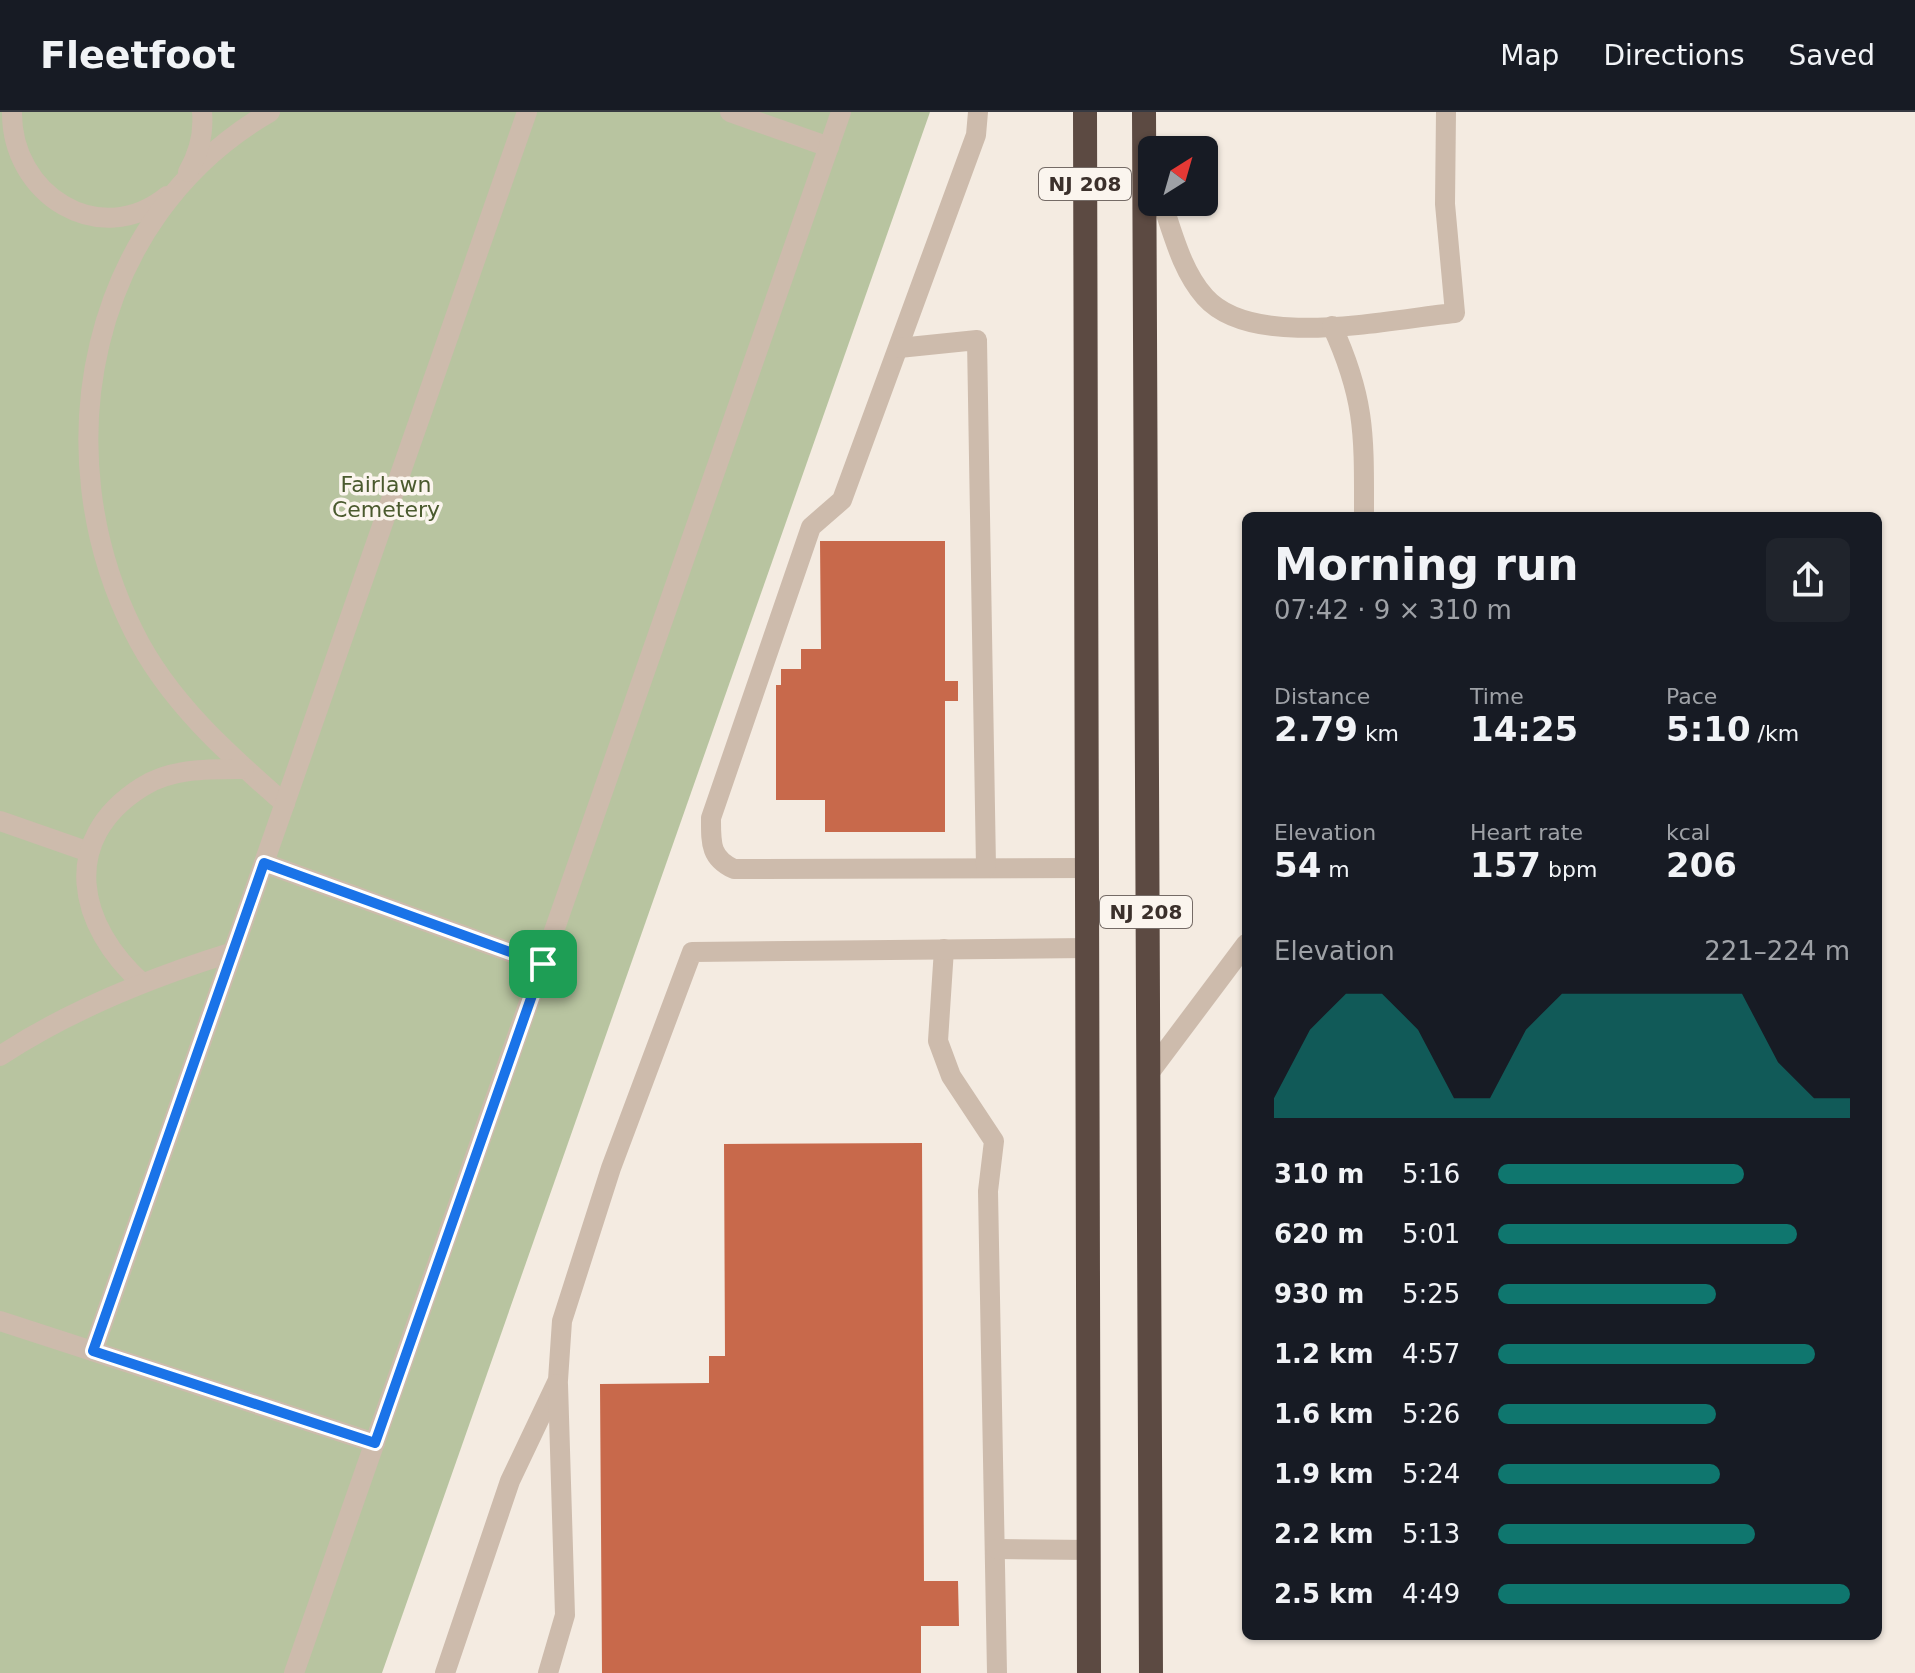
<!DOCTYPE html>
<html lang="en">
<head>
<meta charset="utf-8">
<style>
  :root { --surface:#171b24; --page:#20242c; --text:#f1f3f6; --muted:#9ea1a6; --line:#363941; --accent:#0f766e }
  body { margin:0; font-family:"DejaVu Sans",sans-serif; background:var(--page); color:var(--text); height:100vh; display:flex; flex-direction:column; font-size:30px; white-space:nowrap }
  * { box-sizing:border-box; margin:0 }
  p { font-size:26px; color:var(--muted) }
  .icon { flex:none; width:44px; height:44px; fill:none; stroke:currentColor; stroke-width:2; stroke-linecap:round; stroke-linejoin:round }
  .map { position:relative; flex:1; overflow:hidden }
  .sheet { position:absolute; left:1242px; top:400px; width:640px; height:1128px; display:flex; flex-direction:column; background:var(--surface); border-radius:12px; box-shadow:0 2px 6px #0004 }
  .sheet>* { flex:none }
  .needle { width:52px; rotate:37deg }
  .tools { position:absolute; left:1138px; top:24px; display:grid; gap:16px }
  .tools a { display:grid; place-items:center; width:80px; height:80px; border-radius:12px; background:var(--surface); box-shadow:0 2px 6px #0004; font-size:40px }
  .pin { position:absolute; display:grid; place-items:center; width:68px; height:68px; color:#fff; margin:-34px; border-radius:16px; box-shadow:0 4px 12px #0006 }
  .round { display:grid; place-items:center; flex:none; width:84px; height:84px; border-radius:12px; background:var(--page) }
  .summary { display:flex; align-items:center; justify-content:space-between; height:136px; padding:0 32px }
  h1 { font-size:44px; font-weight:800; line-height:60px }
  .metrics { display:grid; grid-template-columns:repeat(3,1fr); gap:12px; height:136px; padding:8px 32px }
  .metrics div { display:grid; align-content:center }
  .metrics b { font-size:34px; font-weight:800 }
  .metrics small { font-size:22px; font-weight:400 }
  .metrics p { font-size:22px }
  .chart { height:224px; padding:16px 32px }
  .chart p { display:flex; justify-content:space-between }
  .chart svg { width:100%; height:144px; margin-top:8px; fill:var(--accent); opacity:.7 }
  ul { padding:0 32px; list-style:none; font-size:26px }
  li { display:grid; grid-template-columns:128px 96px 1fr; align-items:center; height:60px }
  li i { height:20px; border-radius:10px; background:var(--accent) }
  header { display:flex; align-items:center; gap:48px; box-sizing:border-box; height:112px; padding:0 40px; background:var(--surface); border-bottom:2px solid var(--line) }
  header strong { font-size:38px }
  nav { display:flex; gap:44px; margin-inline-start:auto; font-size:28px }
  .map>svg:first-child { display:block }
  .green { fill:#b8c4a0 }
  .building { fill:#c8694b }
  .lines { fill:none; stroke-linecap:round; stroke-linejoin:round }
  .minor { stroke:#cdbbac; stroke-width:20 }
  .highway { stroke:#5c4a42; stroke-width:24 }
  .route-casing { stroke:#fff; stroke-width:16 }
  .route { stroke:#1a73e8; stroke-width:10 }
  .labels { text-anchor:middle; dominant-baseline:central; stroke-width:7; stroke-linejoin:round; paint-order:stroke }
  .shield { fill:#fbf5ee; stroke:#756b66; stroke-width:2 }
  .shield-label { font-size:20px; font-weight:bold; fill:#3b302b }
  .park-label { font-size:22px; fill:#4a5a2e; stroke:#fbf5ee }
</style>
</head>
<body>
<header>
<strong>Fleetfoot</strong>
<nav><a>Map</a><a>Directions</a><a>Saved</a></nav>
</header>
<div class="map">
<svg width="1915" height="1561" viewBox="0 0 1915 1561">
  <rect width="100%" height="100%" fill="#f4ebe1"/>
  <!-- green -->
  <polygon class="green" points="0,0 930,0 382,1561 0,1561"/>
  <!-- building -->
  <g class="building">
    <polygon points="820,429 945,429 945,569 958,569 958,589 945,589 945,720 825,720 825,688 776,688 776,573 781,573 781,557 801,557 801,537 821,537"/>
    <polygon points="922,1031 924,1469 958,1469 959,1514 921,1514 921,1561 602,1561 600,1272 709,1271 709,1244 725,1244 724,1032"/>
  </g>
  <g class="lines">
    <!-- minor -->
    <g class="minor">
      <path d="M12,0C11,82 99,139 167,84"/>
      <path d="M270,0C88,105 43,340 134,520C168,589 228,642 285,692"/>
      <polyline points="730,0 829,35"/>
      <path d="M978,0L976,23L842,388L811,415L711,706C711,731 710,746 734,757L1087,756"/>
      <path d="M188,60C199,41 204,22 202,0"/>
      <path d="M1162,90C1173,122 1182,159 1205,185C1253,239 1390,207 1455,201L1445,92L1446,0"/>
      <path d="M1332,214C1366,288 1364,325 1364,404"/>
      <polyline points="899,236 977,228 986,755"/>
      <polyline points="0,709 89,740"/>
      <polyline points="264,751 543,852"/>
      <polyline points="944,837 938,929 951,964 994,1029 988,1079 997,1561"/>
      <path d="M142,871C78,814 58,728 142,675C171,656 211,657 244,657"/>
      <path d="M0,944C71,897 152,865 233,840"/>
      <polyline points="1147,964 1246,832"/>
      <polyline points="0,1209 375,1331"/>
      <polyline points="93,1239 527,0"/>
      <polyline points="996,1437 1089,1438"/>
      <polyline points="294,1561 841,0"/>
      <polyline points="445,1561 510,1369 558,1268 562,1209 611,1056 692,840 1087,836"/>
      <polyline points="548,1561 565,1503 558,1272"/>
    </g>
    <!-- highway -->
    <g class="highway">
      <polyline points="1085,0 1089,1561"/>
      <polyline points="1144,0 1151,1561"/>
    </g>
  </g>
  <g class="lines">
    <defs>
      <polygon id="route" points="264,751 543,852 375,1331 93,1239"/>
    </defs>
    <!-- route casing -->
    <use href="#route" class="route-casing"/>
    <!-- route -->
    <use href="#route" class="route"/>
  </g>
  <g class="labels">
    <!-- shield labels -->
    <g class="shield">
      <rect x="1039" y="56" width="92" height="32" rx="6"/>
      <rect x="1100" y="784" width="92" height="32" rx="6"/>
    </g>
    <g class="shield-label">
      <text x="1085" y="72">NJ 208</text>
      <text x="1146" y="800">NJ 208</text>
    </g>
    <!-- park labels -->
    <g class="park-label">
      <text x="386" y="372">Fairlawn<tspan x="386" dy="25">Cemetery</tspan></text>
    </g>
  </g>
</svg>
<div class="tools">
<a><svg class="needle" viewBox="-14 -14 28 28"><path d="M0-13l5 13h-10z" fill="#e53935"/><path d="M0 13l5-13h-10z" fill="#9ea1a6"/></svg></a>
</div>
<div class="pin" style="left:543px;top:852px;background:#1e9e55"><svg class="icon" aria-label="arrive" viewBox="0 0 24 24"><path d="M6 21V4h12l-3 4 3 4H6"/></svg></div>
<section class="sheet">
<div class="summary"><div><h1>Morning run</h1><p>07:42 · 9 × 310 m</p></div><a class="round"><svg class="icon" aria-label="share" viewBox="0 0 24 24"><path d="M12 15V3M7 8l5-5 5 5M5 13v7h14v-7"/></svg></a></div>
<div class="metrics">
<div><p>Distance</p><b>2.79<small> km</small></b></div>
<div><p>Time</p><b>14:25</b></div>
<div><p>Pace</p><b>5:10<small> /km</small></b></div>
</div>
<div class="metrics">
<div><p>Elevation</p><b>54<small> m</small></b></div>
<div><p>Heart rate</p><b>157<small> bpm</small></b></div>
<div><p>kcal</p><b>206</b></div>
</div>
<div class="chart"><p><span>Elevation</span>221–224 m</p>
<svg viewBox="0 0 160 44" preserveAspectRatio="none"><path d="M0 44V38L10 17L20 6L30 6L40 17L50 38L60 38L70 17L80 6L90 6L100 6L110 6L120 6L130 6L140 27L150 38L160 38V44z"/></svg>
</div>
<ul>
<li><b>310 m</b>5:16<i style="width:70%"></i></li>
<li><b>620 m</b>5:01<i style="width:85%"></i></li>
<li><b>930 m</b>5:25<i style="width:62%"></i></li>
<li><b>1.2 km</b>4:57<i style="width:90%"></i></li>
<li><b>1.6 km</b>5:26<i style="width:62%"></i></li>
<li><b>1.9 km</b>5:24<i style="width:63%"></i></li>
<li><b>2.2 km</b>5:13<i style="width:73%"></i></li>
<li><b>2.5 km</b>4:49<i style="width:100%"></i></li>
</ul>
</section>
</div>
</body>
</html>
